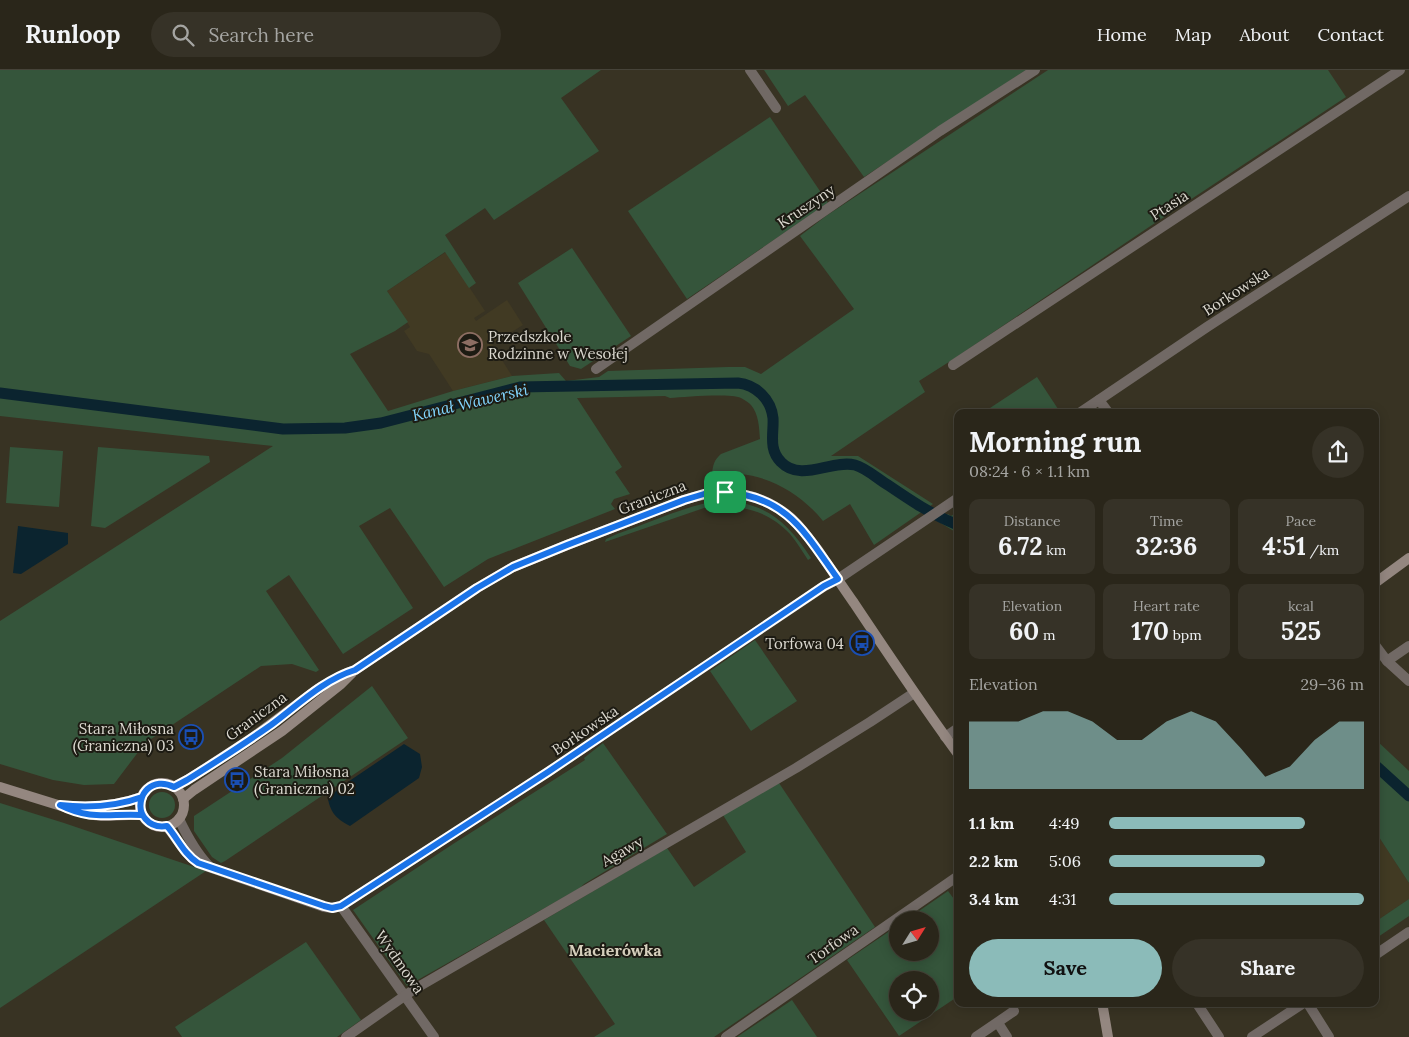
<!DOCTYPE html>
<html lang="en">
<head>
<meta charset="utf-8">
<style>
  :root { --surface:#2a261a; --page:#363227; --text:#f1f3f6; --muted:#a5a5a2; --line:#464339; --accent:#8bbbb9 }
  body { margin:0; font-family:Lora,serif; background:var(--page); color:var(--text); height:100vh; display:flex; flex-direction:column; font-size:19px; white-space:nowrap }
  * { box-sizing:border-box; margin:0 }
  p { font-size:16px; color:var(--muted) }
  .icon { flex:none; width:28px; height:28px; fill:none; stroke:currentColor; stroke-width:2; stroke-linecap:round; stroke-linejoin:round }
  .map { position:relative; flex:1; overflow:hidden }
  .panel { position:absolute; left:954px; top:339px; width:425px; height:598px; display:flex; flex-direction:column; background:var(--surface); border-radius:10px; box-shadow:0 2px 12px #0003,0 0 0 1px var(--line) }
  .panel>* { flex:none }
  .needle { width:32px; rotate:53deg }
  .buttons { position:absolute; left:889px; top:841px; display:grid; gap:10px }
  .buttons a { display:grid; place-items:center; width:50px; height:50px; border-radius:50%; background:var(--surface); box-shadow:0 2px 12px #0003,0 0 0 1px var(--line); font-size:25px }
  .pin { position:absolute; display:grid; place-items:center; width:42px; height:42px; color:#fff; margin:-21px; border-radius:10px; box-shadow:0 2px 8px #0006 }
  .round { display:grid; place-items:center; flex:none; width:52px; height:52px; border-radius:26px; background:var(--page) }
  .head { display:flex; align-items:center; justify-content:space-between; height:85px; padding:0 15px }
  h1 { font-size:28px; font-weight:800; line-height:38px }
  .stats { display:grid; grid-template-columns:repeat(3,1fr); gap:8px; height:85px; padding:5px 15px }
  .stats div { display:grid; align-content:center; border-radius:10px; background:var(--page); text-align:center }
  .stats b { font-size:25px; font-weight:800 }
  .stats small { font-size:14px; font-weight:400 }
  .stats p { font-size:14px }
  .chart { height:140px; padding:10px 15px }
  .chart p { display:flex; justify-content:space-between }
  .chart svg { width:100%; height:90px; margin-top:5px; fill:var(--accent); opacity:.7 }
  .button { display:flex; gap:10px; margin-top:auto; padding:10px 15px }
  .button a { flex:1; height:58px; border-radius:30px; background:var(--accent); color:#111; font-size:20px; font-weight:800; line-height:58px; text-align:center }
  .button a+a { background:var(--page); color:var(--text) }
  ul { padding:0 15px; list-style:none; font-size:16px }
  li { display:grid; grid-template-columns:80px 60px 1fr; align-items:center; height:38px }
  li i { height:12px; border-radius:6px; background:var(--accent) }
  header { display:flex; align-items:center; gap:30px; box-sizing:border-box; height:70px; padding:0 25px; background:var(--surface); border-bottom:1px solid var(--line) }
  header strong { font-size:24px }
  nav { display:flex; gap:28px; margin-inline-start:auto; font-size:18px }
  .search { width:350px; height:45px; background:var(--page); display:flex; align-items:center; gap:12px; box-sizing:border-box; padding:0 18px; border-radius:28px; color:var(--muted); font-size:19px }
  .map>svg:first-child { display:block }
  .built { fill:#413a23 }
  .green { fill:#35553b; fill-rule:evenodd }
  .water { fill:#0b242f }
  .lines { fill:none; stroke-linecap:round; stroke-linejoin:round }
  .canal { stroke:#0b242f; stroke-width:11 }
  .street { stroke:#716965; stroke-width:10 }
  .secondary { stroke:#948780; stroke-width:10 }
  .route-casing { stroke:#fff; stroke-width:10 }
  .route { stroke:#1a73e8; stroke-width:6 }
  .labels { text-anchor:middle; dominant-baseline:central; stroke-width:4; stroke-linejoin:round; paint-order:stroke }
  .street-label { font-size:15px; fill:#dbd8cf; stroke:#1d1b13 }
  .poi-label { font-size:15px; fill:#dbd8cf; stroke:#1d1b13; text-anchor:start }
  .water-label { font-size:16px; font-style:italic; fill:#81d4fc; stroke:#1d1b13 }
  .neighbourhood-label { font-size:16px; font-weight:bold; fill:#d5cfbc; stroke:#1d1b13 }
</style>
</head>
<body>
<header>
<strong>Runloop</strong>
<div class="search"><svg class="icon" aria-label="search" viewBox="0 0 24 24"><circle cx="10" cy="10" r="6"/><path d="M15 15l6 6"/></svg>Search here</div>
<nav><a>Home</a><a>Map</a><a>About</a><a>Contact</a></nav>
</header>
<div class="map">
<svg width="1409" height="967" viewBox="0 0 1409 967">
  <rect width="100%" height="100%" fill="#383323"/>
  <!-- built -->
  <g class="built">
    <polygon points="446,182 485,241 474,248 476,251 507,230 523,255 492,274 512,306 453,321 429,284 417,281 404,261 410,257 387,221"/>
    <polygon points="1375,761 1409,813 1409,829 1375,852"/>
  </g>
  <!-- green -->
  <g class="green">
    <path d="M0,0H601L561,28L599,81L494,150L485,138L445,165L476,213L469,218L445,182L387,221L408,252L395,261L350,284L388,341L453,321L512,306L559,303L566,311L599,307L608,301L728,297H745L761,304L854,239L800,166L826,146L1048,0H1328L1346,27L1149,157L952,290L919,311L925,322L831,386H858L933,434L874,475L850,434L823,451C803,426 773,407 740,404C731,403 721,404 712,404C713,395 714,390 721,384L760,369C759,357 759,345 751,335C749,333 745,330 741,328C729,323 685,327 670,328L665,326L577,328L622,397L615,402L630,424L614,429L611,434L615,439L488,489L444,517L390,438L359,456L413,538L343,584L289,505L266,521L319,600L316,602L292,594L261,596L145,673L114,714L84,715L53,710L0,694V551L273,376L0,346Z"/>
    <polygon points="764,0 1026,0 864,107 805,25 788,36"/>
    <polygon points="770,47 828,133 687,229 628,141"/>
    <polygon points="572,178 631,266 581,299 570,296 518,213"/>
    <polygon points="1037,307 1060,342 984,342"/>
    <polygon points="10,377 63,381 59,437 6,433"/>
    <polygon points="98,377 209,386 210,392 105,458 91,456"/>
    <path d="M723,430C768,434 787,452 811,488L808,490C802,481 797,472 790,464C767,439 735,433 704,438L605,472L606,469L617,464C652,452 686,435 723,430Z"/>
    <polygon points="948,444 951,446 954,444 957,445 957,463 939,452"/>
    <polygon points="755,570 797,631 751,661 710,601"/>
    <polygon points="372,616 408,668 225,791 221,793 212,787 194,761 194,746 282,688"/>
    <polygon points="1375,669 1409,701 1409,813 1375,761"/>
    <polygon points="603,673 667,764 584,814 580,818 407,916 353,840 453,774 585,690 584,688"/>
    <polygon points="779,713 875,857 714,967 594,967 615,954 544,850 667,778 694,817 746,782 723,745"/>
    <circle cx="162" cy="735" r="13"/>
    <polygon points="0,733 64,753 206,801 0,938"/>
    <path d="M948,821L957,833V927L899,966L847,890L897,856L898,882H930V850H906ZM898,910H930V942H898Z"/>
    <polygon points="1409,829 1409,846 1375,869 1375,852"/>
    <polygon points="306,872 361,950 337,967 182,967 175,957"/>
    <polygon points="792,930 817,967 737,967"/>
  </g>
  <!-- water -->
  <g class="water">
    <polygon points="18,456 68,463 68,474 21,504 13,503"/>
    <path d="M404,674L420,684L422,697L419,708L350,756C337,749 331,744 328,729L339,718Z"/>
  </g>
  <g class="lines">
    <!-- canal -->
    <g class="canal">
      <path d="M0,323L283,359L345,358L381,353L520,317L738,313C756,315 771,329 773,348C774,363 768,379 781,392C801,413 832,389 855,395C866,398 878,409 888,415C910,430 932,445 958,455"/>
      <polyline points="1375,695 1409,726"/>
    </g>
    <!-- street -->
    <g class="street">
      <polyline points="750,0 776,38"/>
      <polyline points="953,295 1400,0"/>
      <polyline points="596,299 940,61 1035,0"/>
      <polyline points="1099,330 1108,342"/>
      <polyline points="1081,342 1207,257 1409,126"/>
      <polyline points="1375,575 1387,591 1409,611"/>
      <polyline points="1387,591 1409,576"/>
      <polyline points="945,667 958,658"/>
      <path d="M179,749C187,766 196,783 209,796"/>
      <path d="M167,757C178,769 185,786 200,794L324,837L332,838L341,836L548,702L823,517L838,509L958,428"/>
      <polyline points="341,836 434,967"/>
      <polyline points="1375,885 1409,862"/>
      <polyline points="1196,932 1219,967"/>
      <polyline points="1307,932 1329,967"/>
      <polyline points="998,953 1007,967"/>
      <polyline points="346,967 413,920 796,698 870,652 914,623"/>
      <polyline points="726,967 958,806"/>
      <polyline points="976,967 1014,941"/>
      <polyline points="1252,967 1305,932"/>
    </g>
    <!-- secondary -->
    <g class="secondary">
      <polyline points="1375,513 1409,488"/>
      <circle cx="162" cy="735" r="22"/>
      <path d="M0,717L87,744C106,748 124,744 142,745"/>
      <path d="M174,717L189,709L252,668L319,618L342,605L355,600L477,518L513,497L567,475L684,430C717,419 750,420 779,439C796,449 806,465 818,480C830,498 842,516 854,533C888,584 922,635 958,684"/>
      <polyline points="183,729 194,720 282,661 341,614 352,603"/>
      <path d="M72,736C96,738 119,735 142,727"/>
      <polyline points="1102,932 1108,967"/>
    </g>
  </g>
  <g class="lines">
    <defs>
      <path id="route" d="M725,422L704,424L684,430L567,475L513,497L477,518L355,600C323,610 298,635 271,655C244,674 216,692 187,710L174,717C153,706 135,724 142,745C110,743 92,751 60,735C88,738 115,737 142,727C136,744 149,759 167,756C178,769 184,784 198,793L324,836L332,838L341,836L548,702L824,516L838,509C805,463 788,427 725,422"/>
    </defs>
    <!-- route casing -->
    <use href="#route" class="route-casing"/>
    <!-- route -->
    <use href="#route" class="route"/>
  </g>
  <!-- icons -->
  <defs>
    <symbol id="school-ring" viewBox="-11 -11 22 22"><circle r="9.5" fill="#1d1b13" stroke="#8d6e63" stroke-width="1.5"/><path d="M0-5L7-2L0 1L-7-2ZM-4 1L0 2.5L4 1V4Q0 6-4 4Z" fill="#8d6e63"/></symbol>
    <symbol id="bus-ring" viewBox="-11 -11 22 22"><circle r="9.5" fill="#1d1b13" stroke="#1a4fb4" stroke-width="1.5"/><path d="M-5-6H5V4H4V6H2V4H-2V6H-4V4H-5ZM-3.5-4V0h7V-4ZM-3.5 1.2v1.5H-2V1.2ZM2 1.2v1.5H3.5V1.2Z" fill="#1a4fb4"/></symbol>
  </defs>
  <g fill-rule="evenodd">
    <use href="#school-ring" x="456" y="261" width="28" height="28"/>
    <use href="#bus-ring" x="848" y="559" width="28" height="28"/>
    <use href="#bus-ring" x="177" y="653" width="28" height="28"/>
    <use href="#bus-ring" x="223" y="696" width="28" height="28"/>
  </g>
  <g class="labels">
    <!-- street labels -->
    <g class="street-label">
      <text transform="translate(1169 135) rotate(-33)">Ptasia</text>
      <text transform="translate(806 136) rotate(-34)">Kruszyny</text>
      <text transform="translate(1236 221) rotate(-33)">Borkowska</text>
      <text transform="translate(652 427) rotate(-21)">Graniczna</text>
      <text transform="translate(256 646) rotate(-36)">Graniczna</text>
      <text transform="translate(585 660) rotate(-34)">Borkowska</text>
      <text transform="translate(622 781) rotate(-30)">Agawy</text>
      <text transform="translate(833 874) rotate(-35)">Torfowa</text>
      <text transform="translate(400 892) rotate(55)">Wydmowa</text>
    </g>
    <!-- poi labels -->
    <g class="poi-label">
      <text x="488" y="266">Przedszkole<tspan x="488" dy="17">Rodzinne w Wesołej</tspan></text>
      <text x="844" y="573" text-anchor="end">Torfowa 04</text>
      <text x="174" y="658" text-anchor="end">Stara Miłosna<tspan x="174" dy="17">(Graniczna) 03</tspan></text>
      <text x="254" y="701">Stara Miłosna<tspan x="254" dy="17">(Graniczna) 02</tspan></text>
    </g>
    <!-- water labels -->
    <g class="water-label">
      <text transform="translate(470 332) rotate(-13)">Kanał Wawerski</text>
    </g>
    <!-- neighbourhood labels -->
    <g class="neighbourhood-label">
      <text x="615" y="880">Macierówka</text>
    </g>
  </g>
</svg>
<div class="buttons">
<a><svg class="needle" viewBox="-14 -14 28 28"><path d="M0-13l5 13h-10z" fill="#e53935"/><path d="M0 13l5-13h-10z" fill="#a5a5a2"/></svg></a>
<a><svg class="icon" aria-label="locate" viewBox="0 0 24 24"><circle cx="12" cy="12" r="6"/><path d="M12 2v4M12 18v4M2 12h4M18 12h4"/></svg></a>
</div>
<div class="pin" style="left:725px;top:422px;background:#1e9e55"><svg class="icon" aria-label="arrive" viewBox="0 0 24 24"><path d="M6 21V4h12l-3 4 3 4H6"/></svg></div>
<section class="panel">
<div class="head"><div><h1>Morning run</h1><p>08:24 · 6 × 1.1 km</p></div><a class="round"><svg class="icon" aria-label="share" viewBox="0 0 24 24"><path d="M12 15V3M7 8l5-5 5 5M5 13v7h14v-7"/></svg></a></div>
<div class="stats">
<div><p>Distance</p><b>6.72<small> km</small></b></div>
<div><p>Time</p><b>32:36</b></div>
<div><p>Pace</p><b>4:51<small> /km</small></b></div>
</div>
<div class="stats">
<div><p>Elevation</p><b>60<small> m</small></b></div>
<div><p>Heart rate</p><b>170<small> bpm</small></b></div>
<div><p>kcal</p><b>525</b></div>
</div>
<div class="chart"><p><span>Elevation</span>29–36 m</p>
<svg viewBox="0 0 160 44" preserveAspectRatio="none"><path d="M0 44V11L10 11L20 11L30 6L40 6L50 11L60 20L70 20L80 11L90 6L100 11L110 24L120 38L130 33L140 20L150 11L160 11V44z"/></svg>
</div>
<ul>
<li><b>1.1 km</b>4:49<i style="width:77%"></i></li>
<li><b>2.2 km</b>5:06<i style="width:61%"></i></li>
<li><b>3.4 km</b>4:31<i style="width:100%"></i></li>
</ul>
<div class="button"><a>Save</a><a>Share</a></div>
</section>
</div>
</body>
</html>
